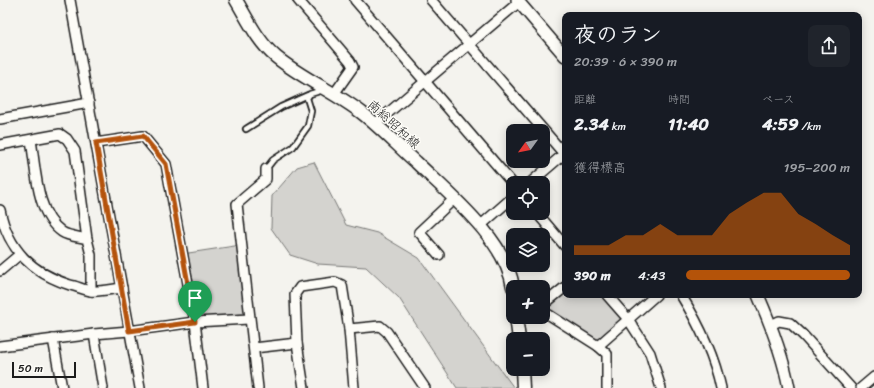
<!DOCTYPE html>
<html lang="ja">
<head>
<meta charset="utf-8">
<style>
  :root { --surface:#171b24; --page:#20242c; --text:#f1f3f6; --muted:#9ea1a6; --accent:#b45309 }
  body { margin:0; font-family:Sriracha,"Klee One",sans-serif; background:var(--page); color:var(--text); height:100vh; display:flex; flex-direction:column; font-size:15px; white-space:nowrap }
  * { box-sizing:border-box; margin:0 }
  p { font-size:13px; color:var(--muted) }
  .icon { flex:none; width:22px; height:22px; fill:none; stroke:currentColor; stroke-width:2; stroke-linecap:round; stroke-linejoin:round }
  .map { position:relative; flex:1; overflow:hidden }
  .sheet { position:absolute; left:562px; top:12px; width:300px; height:286px; display:flex; flex-direction:column; background:var(--surface); border-radius:8px; box-shadow:0 2px 10px #0003 }
  .sheet>* { flex:none }
  .needle { width:26px; rotate:237deg }
  .controls { position:absolute; left:506px; top:124px; display:grid; gap:8px }
  .controls a { display:grid; place-items:center; width:44px; height:44px; border-radius:8px; background:var(--surface); box-shadow:0 2px 10px #0003; font-size:20px }
  .scale { position:absolute; left:12px; bottom:10px; width:64px; box-sizing:border-box; padding-left:4px; border:2px solid #1c1c1c; border-top:0; font-size:11px; line-height:14px; white-space:nowrap; color:#1c1c1c; -webkit-text-stroke:3px #fdfcf7; paint-order:stroke }
  .pin { position:absolute; display:grid; place-items:center; width:34px; height:34px; color:#fff; margin:-41px -17px; border-radius:50% 50% 50% 0; rotate:-45deg; box-shadow:0 0 4px #0007 }
  .pin .icon { rotate:45deg }
  .round { display:grid; place-items:center; flex:none; width:42px; height:42px; border-radius:8px; background:var(--page) }
  .summary { display:flex; align-items:center; justify-content:space-between; height:68px; padding:0 12px }
  h1 { font-size:22px; font-weight:800; line-height:30px }
  .stats { display:grid; grid-template-columns:repeat(3,1fr); gap:6px; height:68px; padding:4px 12px }
  .stats div { display:grid; align-content:center }
  .stats b { font-size:17px; font-weight:800 }
  .stats small { font-size:11px; font-weight:400 }
  .stats p { font-size:11px }
  .chart { height:112px; padding:8px 12px }
  .chart p { display:flex; justify-content:space-between }
  .chart svg { width:100%; height:72px; margin-top:4px; fill:var(--accent); opacity:.7 }
  ul { padding:0 12px; list-style:none; font-size:13px }
  li { display:grid; grid-template-columns:64px 48px 1fr; align-items:center; height:30px }
  li i { height:10px; border-radius:5px; background:var(--accent) }
  .map>svg:first-child { display:block }
  .green { fill:#d4d3cf; stroke:#787876 }
  .lines { fill:none; stroke-linecap:round; stroke-linejoin:round }
  .service-casing { stroke:#1c1c1c; stroke-width:8 }
  .minor-casing { stroke:#1c1c1c; stroke-width:12 }
  .tertiary-casing { stroke:#1c1c1c; stroke-width:14 }
  .secondary-casing { stroke:#1c1c1c; stroke-width:15 }
  .service { stroke:#fdfcf7; stroke-width:4.5 }
  .minor { stroke:#fdfcf7; stroke-width:9 }
  .tertiary { stroke:#fdfcf7; stroke-width:11 }
  .secondary { stroke:#fdfcf7; stroke-width:12 }
  .route-casing { stroke:#fff; stroke-width:8 }
  .route { stroke:#b45309; stroke-width:5 }
  .labels { text-anchor:middle; dominant-baseline:central; stroke-width:3; stroke-linejoin:round; paint-order:stroke }
  .street-label { font-size:13px; fill:#1c1c1c; stroke:#fdfcf7 }
</style>
</head>
<body>
<div class="map">
<svg width="874" height="388" viewBox="0 0 874 388">
  <rect width="100%" height="100%" fill="#f4f3ee"/>
  <filter id="ink" filterUnits="userSpaceOnUse"><feTurbulence type="fractalNoise" baseFrequency=".025" numOctaves="2"/><feDisplacementMap in="SourceGraphic" scale="8" xChannelSelector="R" yChannelSelector="G"/><feConvolveMatrix kernelMatrix="1 2 1 2 8 2 1 2 1" color-interpolation-filters="sRGB"/></filter>
  <g filter="url(#ink)">
    <!-- green -->
    <g class="green">
      <polygon points="314,162 346,225 377,233 419,258 514,388 457,388 399,298 366,267 318,264 290,255 271,228 272,196 297,167"/>
      <polygon points="241,245 249,319 195,322 182,254"/>
      <polygon points="565,292 565,295 603,295 623,318 598,341 545,308"/>
    </g>
    <g class="lines">
      <defs>
        <g id="service">
          <polyline points="246,129 281,107 308,95"/>
          <polyline points="266,169 273,160 293,147 308,126 311,111 307,98 310,94 323,90"/>
        </g>
        <g id="minor">
          <polyline points="70,0 140,388"/>
          <polyline points="298,0 350,61 353,67 334,94"/>
          <polyline points="355,0 513,184"/>
          <polyline points="431,0 565,155"/>
          <polyline points="0,119 89,103"/>
          <polyline points="375,124 519,2"/>
          <path d="M31,140C36,169 36,214 62,232C68,236 79,237 87,239L91,255V291"/>
          <polyline points="96,143 143,136 166,164 195,322 203,388"/>
          <polyline points="0,145 60,134 67,139 75,151 87,239"/>
          <polyline points="530,183 565,153"/>
          <path d="M0,210C8,250 32,273 70,285C76,286 84,290 91,291C100,292 112,289 122,288"/>
          <polyline points="537,213 565,246"/>
          <polyline points="480,226 513,197"/>
          <polyline points="439,255 419,232 454,199"/>
          <polyline points="0,271 19,255"/>
          <polyline points="607,295 628,319 650,353 661,388"/>
          <path d="M681,295C699,324 714,355 721,388"/>
          <polyline points="543,305 565,287"/>
          <polyline points="543,311 598,346 607,354 607,388"/>
          <polyline points="771,325 779,321 790,323 803,335 851,388"/>
          <polyline points="349,329 380,326 387,332 425,388"/>
          <polyline points="94,334 103,388"/>
          <polyline points="53,339 62,388"/>
          <polyline points="0,346 94,334 129,331 195,322 249,319"/>
          <polyline points="598,346 656,295"/>
          <polyline points="254,348 297,343"/>
          <polyline points="258,388 237,204 266,179 266,169"/>
          <polyline points="304,388 297,343 295,294 300,287 335,282 342,285 349,329 354,388"/>
          <polyline points="861,388 874,377"/>
        </g>
        <g id="tertiary">
          <polyline points="517,0 565,56"/>
          <path d="M758,295C771,325 783,356 789,388"/>
        </g>
        <g id="secondary">
          <path d="M236,0C248,20 258,42 276,57C303,79 335,92 362,113C381,128 398,146 416,162C449,194 506,240 513,287"/>
          <polyline points="516,317 519,339"/>
          <polyline points="522,369 523,388"/>
        </g>
      </defs>
      <!-- service casing -->
      <use href="#service" class="service-casing"/>
      <!-- minor casing -->
      <use href="#minor" class="minor-casing"/>
      <!-- tertiary casing -->
      <use href="#tertiary" class="tertiary-casing"/>
      <!-- secondary casing -->
      <use href="#secondary" class="secondary-casing"/>
      <!-- service -->
      <use href="#service" class="service"/>
      <!-- minor -->
      <use href="#minor" class="minor"/>
      <!-- tertiary -->
      <use href="#tertiary" class="tertiary"/>
      <!-- secondary -->
      <use href="#secondary" class="secondary"/>
    </g>
  </g>
  <g class="lines" filter="url(#ink)">
    <defs>
      <polygon id="route" points="143,136 166,164 195,322 129,331 96,143"/>
    </defs>
    <!-- route casing -->
    <use href="#route" class="route-casing"/>
    <!-- route -->
    <use href="#route" class="route"/>
  </g>
  <g class="labels">
    <!-- street labels -->
    <g class="street-label">
      <text transform="translate(394 124) rotate(42)">南総昭和線</text>
    </g>
  </g>
</svg>
<div class="controls">
<a><svg class="needle" viewBox="-14 -14 28 28"><path d="M0-13l5 13h-10z" fill="#e53935"/><path d="M0 13l5-13h-10z" fill="#9ea1a6"/></svg></a>
<a><svg class="icon" aria-label="locate" viewBox="0 0 24 24"><circle cx="12" cy="12" r="6"/><path d="M12 2v4M12 18v4M2 12h4M18 12h4"/></svg></a>
<a><svg class="icon" aria-label="layers" viewBox="0 0 24 24"><path d="M12 4l9 5-9 5-9-5zM3 14l9 5 9-5"/></svg></a>
<a>+</a>
<a>−</a>
</div>
<div class="scale">50 m</div>
<div class="pin" style="left:195px;top:322px;background:#1e9e55"><svg class="icon" aria-label="arrive" viewBox="0 0 24 24"><path d="M6 21V4h12l-3 4 3 4H6"/></svg></div>
<section class="sheet">
<div class="summary"><div><h1>夜のラン</h1><p>20:39 · 6 × 390 m</p></div><a class="round"><svg class="icon" aria-label="share" viewBox="0 0 24 24"><path d="M12 15V3M7 8l5-5 5 5M5 13v7h14v-7"/></svg></a></div>
<div class="stats">
<div><p>距離</p><b>2.34<small> km</small></b></div>
<div><p>時間</p><b>11:40</b></div>
<div><p>ペース</p><b>4:59<small> /km</small></b></div>
</div>
<div class="chart"><p><span>獲得標高</span>195–200 m</p>
<svg viewBox="0 0 160 44" preserveAspectRatio="none"><path d="M0 44V38L10 38L20 38L30 32L40 32L50 25L60 32L70 32L80 32L90 19L100 12L110 6L120 6L130 19L140 25L150 32L160 38V44z"/></svg>
</div>
<ul>
<li><b>390 m</b>4:43<i style="width:100%"></i></li>
</ul>
</section>
</div>
</body>
</html>
